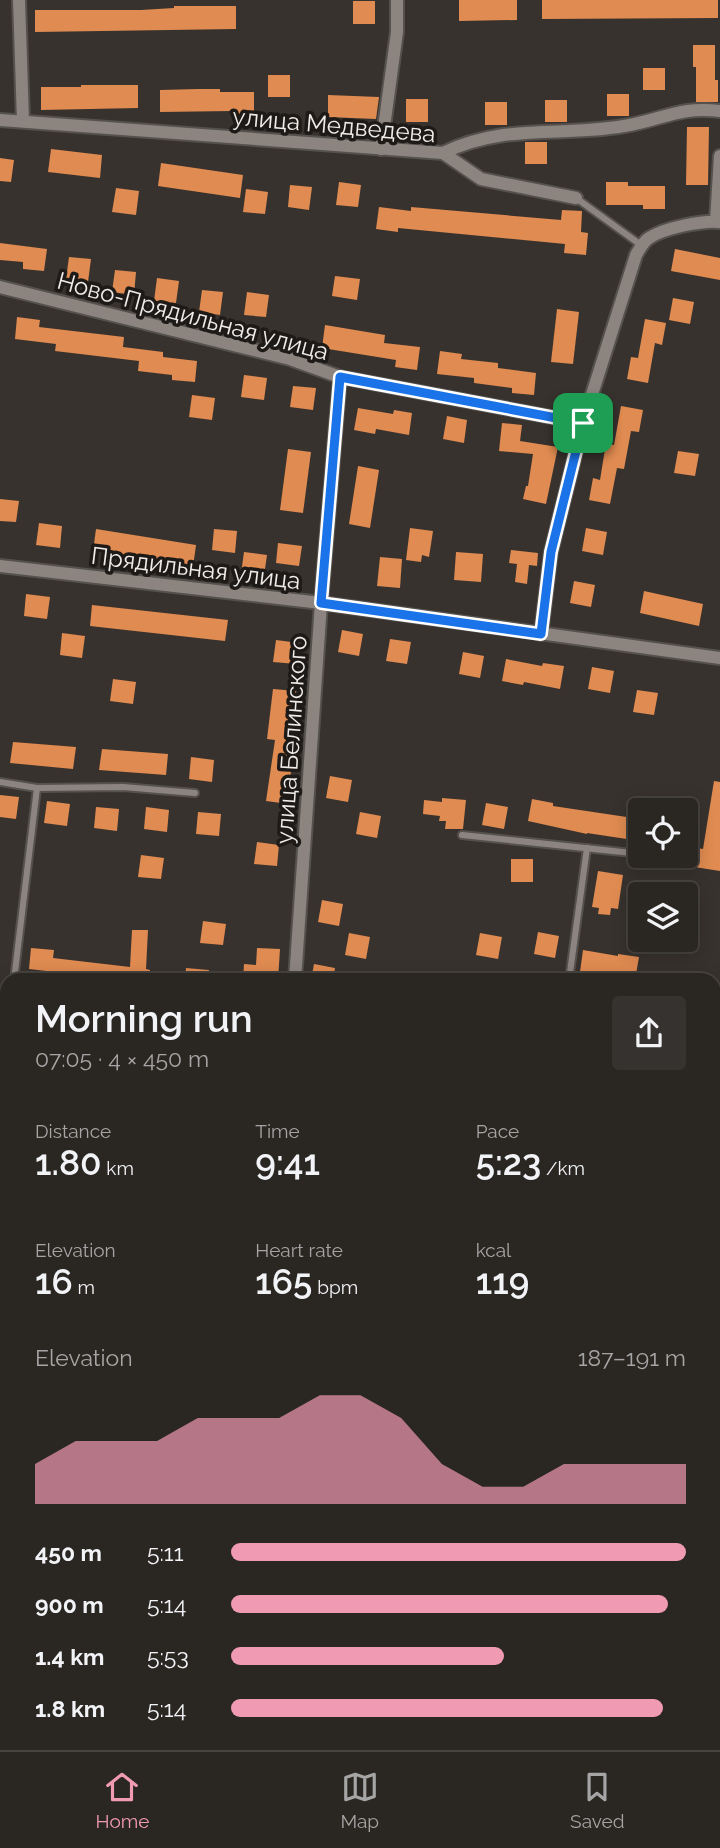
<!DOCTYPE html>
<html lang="en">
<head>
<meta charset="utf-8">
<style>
  :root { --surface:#2a2622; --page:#36322f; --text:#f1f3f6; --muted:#a5a5a5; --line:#464340; --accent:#f19ab3 }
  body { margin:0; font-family:Raleway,sans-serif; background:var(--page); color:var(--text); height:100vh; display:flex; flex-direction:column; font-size:26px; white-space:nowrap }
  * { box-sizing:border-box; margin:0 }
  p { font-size:23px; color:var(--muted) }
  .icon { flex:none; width:38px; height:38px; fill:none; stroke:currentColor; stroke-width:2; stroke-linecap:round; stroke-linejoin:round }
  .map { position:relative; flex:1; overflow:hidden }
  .details { position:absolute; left:0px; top:973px; width:721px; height:777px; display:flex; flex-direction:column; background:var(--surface); border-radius:21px 21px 0 0; box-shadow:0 4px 18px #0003,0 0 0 2px var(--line) }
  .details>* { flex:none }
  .fabs { position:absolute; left:628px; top:798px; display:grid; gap:14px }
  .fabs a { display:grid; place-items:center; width:70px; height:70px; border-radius:7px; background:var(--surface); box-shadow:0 4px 18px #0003,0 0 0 2px var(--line); font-size:35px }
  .pin { position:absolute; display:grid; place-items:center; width:60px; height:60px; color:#fff; margin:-30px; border-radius:14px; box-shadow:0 4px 10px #0006 }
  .round { display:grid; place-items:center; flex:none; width:74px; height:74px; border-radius:7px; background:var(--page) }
  .overview { display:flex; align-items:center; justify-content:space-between; height:119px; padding:0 35px }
  h1 { font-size:38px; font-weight:600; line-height:52px }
  .figures { display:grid; grid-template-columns:repeat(3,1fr); gap:10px; height:119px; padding:7px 35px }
  .figures div { display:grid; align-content:center }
  .figures b { font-size:35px; font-weight:600 }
  .figures small { font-size:19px; font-weight:400 }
  .figures p { font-size:19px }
  .chart { height:196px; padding:14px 35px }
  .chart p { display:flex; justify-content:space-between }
  .chart svg { width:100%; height:126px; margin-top:7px; fill:var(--accent); opacity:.7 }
  ul { padding:0 35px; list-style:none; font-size:23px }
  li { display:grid; grid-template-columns:112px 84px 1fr; align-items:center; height:52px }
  li i { height:18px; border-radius:9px; background:var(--accent) }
  .tab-bar { display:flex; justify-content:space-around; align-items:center; height:98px; border-top:2px solid var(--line); background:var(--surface); font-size:19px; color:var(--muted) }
  .tab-bar a { display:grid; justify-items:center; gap:4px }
  .tab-bar .current { color:var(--accent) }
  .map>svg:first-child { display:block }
  .green { fill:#345527 }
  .building { fill:#e08b51 }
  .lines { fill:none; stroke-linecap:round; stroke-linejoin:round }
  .lane-casing { stroke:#55514d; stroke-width:10 }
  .street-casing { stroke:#55514d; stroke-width:16 }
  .secondary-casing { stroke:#55514d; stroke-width:21 }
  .path { stroke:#77726e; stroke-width:2.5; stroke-dasharray:7 3.5; stroke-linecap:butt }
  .lane { stroke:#8c847f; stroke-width:6 }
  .street { stroke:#8c847f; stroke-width:12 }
  .secondary { stroke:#8c847f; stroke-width:18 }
  .tram { stroke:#d5d1ce; stroke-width:2 }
  .route-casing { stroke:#fff; stroke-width:14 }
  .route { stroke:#1a73e8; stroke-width:9 }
  .labels { text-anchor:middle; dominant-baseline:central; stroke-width:7; stroke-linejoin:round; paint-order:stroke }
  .street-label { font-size:24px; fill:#f0ece9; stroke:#1d1a18 }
</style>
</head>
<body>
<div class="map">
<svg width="720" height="1750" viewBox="0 0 720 1750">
  <rect width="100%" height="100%" fill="#38322e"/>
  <!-- green -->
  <polygon class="green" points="0,1426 7,1426 7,1743 218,1743 217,1750 0,1750"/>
  <!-- building -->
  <g class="building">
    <polygon points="459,0 517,0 517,20 459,21"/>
    <polygon points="542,0 718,0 718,18 542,19"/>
    <rect x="353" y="1" width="22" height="23"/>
    <polygon points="174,6 236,6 236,29 35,32 35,10 141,10 174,8"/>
    <polygon points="693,45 715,45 715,80 718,80 718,102 696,102 696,67 693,67"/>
    <rect x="643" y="68" width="22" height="22"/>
    <rect x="268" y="75" width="22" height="22"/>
    <polygon points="81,85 138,85 138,108 41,110 41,87 81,87"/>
    <polygon points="198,89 220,89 220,92 254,92 254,115 232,115 232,111 160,112 160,90"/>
    <rect x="607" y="94" width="22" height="22"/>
    <polygon points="328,95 379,97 376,119 328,117"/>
    <rect x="406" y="99" width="22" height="23"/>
    <rect x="545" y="100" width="22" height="22"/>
    <rect x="485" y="102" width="22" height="23"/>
    <polygon points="687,127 709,127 708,185 686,185"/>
    <rect x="525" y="142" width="22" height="22"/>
    <polygon points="51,149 102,155 100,178 48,172"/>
    <polygon points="0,158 14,160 11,182 0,181"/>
    <polygon points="161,163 243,175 240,198 158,186"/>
    <polygon points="339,182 361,185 358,207 336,205"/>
    <polygon points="606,182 628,182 628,186 665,186 665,209 643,209 643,205 606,205"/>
    <polygon points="290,185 312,187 309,210 288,207"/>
    <polygon points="116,188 139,191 136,215 112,212"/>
    <polygon points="246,189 268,192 265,214 243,212"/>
    <polygon points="379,207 411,211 411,207 561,220 562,210 582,211 581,232 588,233 586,255 564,253 565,244 398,228 398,232 376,229"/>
    <polygon points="0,243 47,249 44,271 23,269 23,262 0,260"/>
    <polygon points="675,249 720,258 720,280 671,271"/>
    <polygon points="69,257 91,259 88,282 66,279"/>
    <polygon points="115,270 136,272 134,295 112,292"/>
    <polygon points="335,276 360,279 357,300 332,296"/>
    <polygon points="157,278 179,281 176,303 154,301"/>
    <polygon points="202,290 223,292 220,315 199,312"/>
    <polygon points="247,292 269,295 266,317 244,315"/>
    <polygon points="673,298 694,302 690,324 669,320"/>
    <polygon points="557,309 579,312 573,364 551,362"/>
    <polygon points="17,317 40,320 39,327 124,337 123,347 163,352 163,357 197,361 195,382 172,380 172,375 138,371 139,361 55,351 56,344 15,339"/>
    <polygon points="645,319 666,323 662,345 655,343 648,383 627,379 631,357 638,358"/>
    <polygon points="325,325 385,335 384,343 420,347 417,370 395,367 396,360 322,348"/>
    <polygon points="440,351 462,354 461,359 498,363 498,368 536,373 534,395 512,393 512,388 474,383 474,378 437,374"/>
    <polygon points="244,375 267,378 264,400 241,397"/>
    <polygon points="293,386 316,388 313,410 290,407"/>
    <polygon points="192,395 215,398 212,420 189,417"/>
    <polygon points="621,406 643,410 639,432 631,431 624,469 617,468 610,504 589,500 593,478 600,480 606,443 614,445"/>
    <polygon points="358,408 393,414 394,410 412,413 409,435 376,429 375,434 354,430"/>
    <polygon points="447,416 467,420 464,443 443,439"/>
    <polygon points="502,423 522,425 520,441 558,447 546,504 523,499 526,486 528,486 533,454 499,451"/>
    <polygon points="288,449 311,452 303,513 280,510"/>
    <polygon points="678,451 699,454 695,476 674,473"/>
    <polygon points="358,466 379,470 370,528 349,524"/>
    <polygon points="0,499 19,501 16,522 0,521"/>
    <polygon points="39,523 62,526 60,548 36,545"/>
    <polygon points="410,528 433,531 429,557 422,555 421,562 406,560"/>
    <polygon points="586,528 607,532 603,555 582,551"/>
    <polygon points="96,529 196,545 193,567 93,551"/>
    <polygon points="214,529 237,531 235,553 212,550"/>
    <polygon points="278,543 302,546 299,566 276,563"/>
    <polygon points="511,550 538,553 537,566 529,565 527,584 515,582 517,564 509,563"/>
    <polygon points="244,552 267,555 264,576 241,574"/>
    <polygon points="456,552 483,554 481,582 454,580"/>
    <polygon points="380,557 402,559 400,588 377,586"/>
    <polygon points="574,581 595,585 591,607 570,603"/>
    <polygon points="644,591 703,604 699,626 640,613"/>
    <polygon points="26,594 50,597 47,619 24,616"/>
    <polygon points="92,605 228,620 225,641 90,626"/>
    <polygon points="342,630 363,634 359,656 338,652"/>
    <polygon points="62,633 85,636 82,658 60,655"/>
    <polygon points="390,639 411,642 407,664 386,661"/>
    <polygon points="276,640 299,643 296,664 273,662"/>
    <polygon points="463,652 484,656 480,678 459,674"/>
    <polygon points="506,659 542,666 543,663 564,666 560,689 524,682 523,685 502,681"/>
    <polygon points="592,667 614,671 610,693 588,689"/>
    <polygon points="113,679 136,682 133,704 110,701"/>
    <polygon points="273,689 296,691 289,750 295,751 289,782 291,782 289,804 266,801 275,740 267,739"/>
    <polygon points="637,690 658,693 654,715 633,712"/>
    <polygon points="13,742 76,747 73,769 10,763"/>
    <polygon points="102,749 168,754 166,775 99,770"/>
    <polygon points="191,757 214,760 212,782 189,779"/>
    <polygon points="330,776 352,780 348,802 326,798"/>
    <polygon points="714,781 720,782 720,871 688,866 688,869 647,861 648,856 686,856 686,846 703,849"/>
    <polygon points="0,795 19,797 16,819 0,817"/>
    <polygon points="442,798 466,800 463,829 445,829 446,821 439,821 440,816 423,814 424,800 442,802"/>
    <polygon points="532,799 553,803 553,806 640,819 640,841 587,833 587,834 528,821"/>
    <polygon points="47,801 70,804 67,826 44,823"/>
    <polygon points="486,803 508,807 504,829 482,825"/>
    <polygon points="96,807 119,809 117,831 94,828"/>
    <polygon points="146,807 169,810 167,832 144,829"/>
    <polygon points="198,812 221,814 219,836 196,834"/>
    <polygon points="360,812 381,816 377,838 356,834"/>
    <polygon points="257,842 279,845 277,866 254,864"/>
    <polygon points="141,855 164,858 161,879 138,877"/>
    <rect x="511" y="859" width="22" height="23"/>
    <polygon points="598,871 623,875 618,909 611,908 610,915 598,914 599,908 592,907"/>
    <polygon points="322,900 343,904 339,926 318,922"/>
    <polygon points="203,921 226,924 223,945 200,943"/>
    <polygon points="132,930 148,930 146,969 150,970 149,980 63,980 64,973 29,969 31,948 54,950 53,958 130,967"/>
    <polygon points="538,932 559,936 555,958 534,954"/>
    <polygon points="349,933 370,937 366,959 345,955"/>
    <polygon points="480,933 502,937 498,959 476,955"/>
    <polygon points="257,948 280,949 278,980 243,980 244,964 256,965"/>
    <polygon points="583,950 618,956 618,954 639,957 635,980 580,972"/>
    <polygon points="314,964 335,968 333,980 311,980"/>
    <polygon points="186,968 209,970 208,980 185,980"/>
  </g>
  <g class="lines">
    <defs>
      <g id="lane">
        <polyline points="576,198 641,245"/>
        <polyline points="0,782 37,788 123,787 195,793"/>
        <polyline points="462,835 632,853"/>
        <polyline points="14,980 37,788"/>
        <polyline points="569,980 587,848"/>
        <polyline points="0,1176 7,1178"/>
      </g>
      <g id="street">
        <polyline points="19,0 23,121"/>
        <polyline points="0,120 443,153 481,179 576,198"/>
        <polyline points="381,149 397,32 397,0"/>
        <path d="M443,153C504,123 561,137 624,126C662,120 679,106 720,111"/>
        <polyline points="716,221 720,156"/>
        <polyline points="0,287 290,359 340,377 583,423"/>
        <polyline points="0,566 321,603 720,658"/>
        <path d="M541,634L551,552L583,423L636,255C640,248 643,242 649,238C664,228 703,220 720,222"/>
        <polyline points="295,980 321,603 340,377"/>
        <polyline points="714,1099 720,1059"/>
        <polyline points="0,1414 7,1415"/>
        <polyline points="714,1466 720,1466"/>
        <polyline points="714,1670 720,1671"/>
        <polyline points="227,1750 228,1743"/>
        <polyline points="641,1750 641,1743"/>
      </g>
      <g id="secondary">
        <polyline points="0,997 7,998"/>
        <polyline points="0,1016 7,1017"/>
        <polyline points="714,1054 720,1055"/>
        <polyline points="714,1076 720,1076"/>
      </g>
    </defs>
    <!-- lane casing -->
    <use href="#lane" class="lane-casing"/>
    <!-- street casing -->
    <use href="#street" class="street-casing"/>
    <!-- secondary casing -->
    <use href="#secondary" class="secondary-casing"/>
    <!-- path -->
    <g class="path">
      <polyline points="0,1632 7,1626"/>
      <polyline points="0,1652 7,1663"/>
      <polyline points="58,1743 63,1750"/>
      <polyline points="80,1750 83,1743"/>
    </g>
    <!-- lane -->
    <use href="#lane" class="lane"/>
    <!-- street -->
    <use href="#street" class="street"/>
    <!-- secondary -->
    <use href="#secondary" class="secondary"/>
    <!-- tram -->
    <g class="tram">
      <polyline points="0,1010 7,1011"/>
      <polyline points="714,1063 720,1063"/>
    </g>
  </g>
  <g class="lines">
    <defs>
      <polygon id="route" points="340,377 583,423 551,552 541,634 321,603"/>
    </defs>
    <!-- route casing -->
    <use href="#route" class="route-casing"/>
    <!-- route -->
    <use href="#route" class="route"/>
  </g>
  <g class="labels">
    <!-- street labels -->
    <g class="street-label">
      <text transform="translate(334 125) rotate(5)">улица Медведева</text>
      <text transform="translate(193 316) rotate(15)">Ново-Прядильная улица</text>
      <text transform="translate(196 568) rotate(7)">Прядильная улица</text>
      <text transform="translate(291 740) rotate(-86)">улица Белинского</text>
    </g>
  </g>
</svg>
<div class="fabs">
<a><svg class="icon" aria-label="locate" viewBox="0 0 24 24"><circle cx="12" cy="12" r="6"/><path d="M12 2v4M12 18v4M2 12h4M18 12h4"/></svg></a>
<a><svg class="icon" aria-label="layers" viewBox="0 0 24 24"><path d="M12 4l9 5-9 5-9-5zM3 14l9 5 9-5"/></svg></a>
</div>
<div class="pin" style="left:583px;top:423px;background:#1e9e55"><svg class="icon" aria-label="arrive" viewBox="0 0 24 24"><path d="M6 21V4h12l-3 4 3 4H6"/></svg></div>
<section class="details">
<div class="overview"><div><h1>Morning run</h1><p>07:05 · 4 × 450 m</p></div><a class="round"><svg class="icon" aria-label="share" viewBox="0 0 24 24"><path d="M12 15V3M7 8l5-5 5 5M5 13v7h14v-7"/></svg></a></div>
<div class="figures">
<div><p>Distance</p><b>1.80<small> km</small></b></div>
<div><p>Time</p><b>9:41</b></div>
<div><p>Pace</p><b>5:23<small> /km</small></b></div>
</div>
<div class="figures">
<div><p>Elevation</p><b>16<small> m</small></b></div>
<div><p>Heart rate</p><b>165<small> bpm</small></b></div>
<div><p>kcal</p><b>119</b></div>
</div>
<div class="chart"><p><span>Elevation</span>187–191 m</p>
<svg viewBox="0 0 160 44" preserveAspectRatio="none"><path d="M0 44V30L10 22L20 22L30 22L40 14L50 14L60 14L70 6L80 6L90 14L100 30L110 38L120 38L130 30L140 30L150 30L160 30V44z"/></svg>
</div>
<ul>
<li><b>450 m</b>5:11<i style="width:100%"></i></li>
<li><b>900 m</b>5:14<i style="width:96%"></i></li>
<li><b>1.4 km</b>5:53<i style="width:60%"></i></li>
<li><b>1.8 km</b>5:14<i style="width:95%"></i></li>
</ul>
</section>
</div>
<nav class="tab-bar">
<a class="current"><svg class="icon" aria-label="home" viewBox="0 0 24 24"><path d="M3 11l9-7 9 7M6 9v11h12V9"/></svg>Home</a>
<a><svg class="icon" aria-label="map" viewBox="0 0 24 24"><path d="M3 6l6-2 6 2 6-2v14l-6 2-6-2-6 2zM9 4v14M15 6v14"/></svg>Map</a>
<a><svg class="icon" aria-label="saved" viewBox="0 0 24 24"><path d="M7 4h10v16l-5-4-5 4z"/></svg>Saved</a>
</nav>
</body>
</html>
